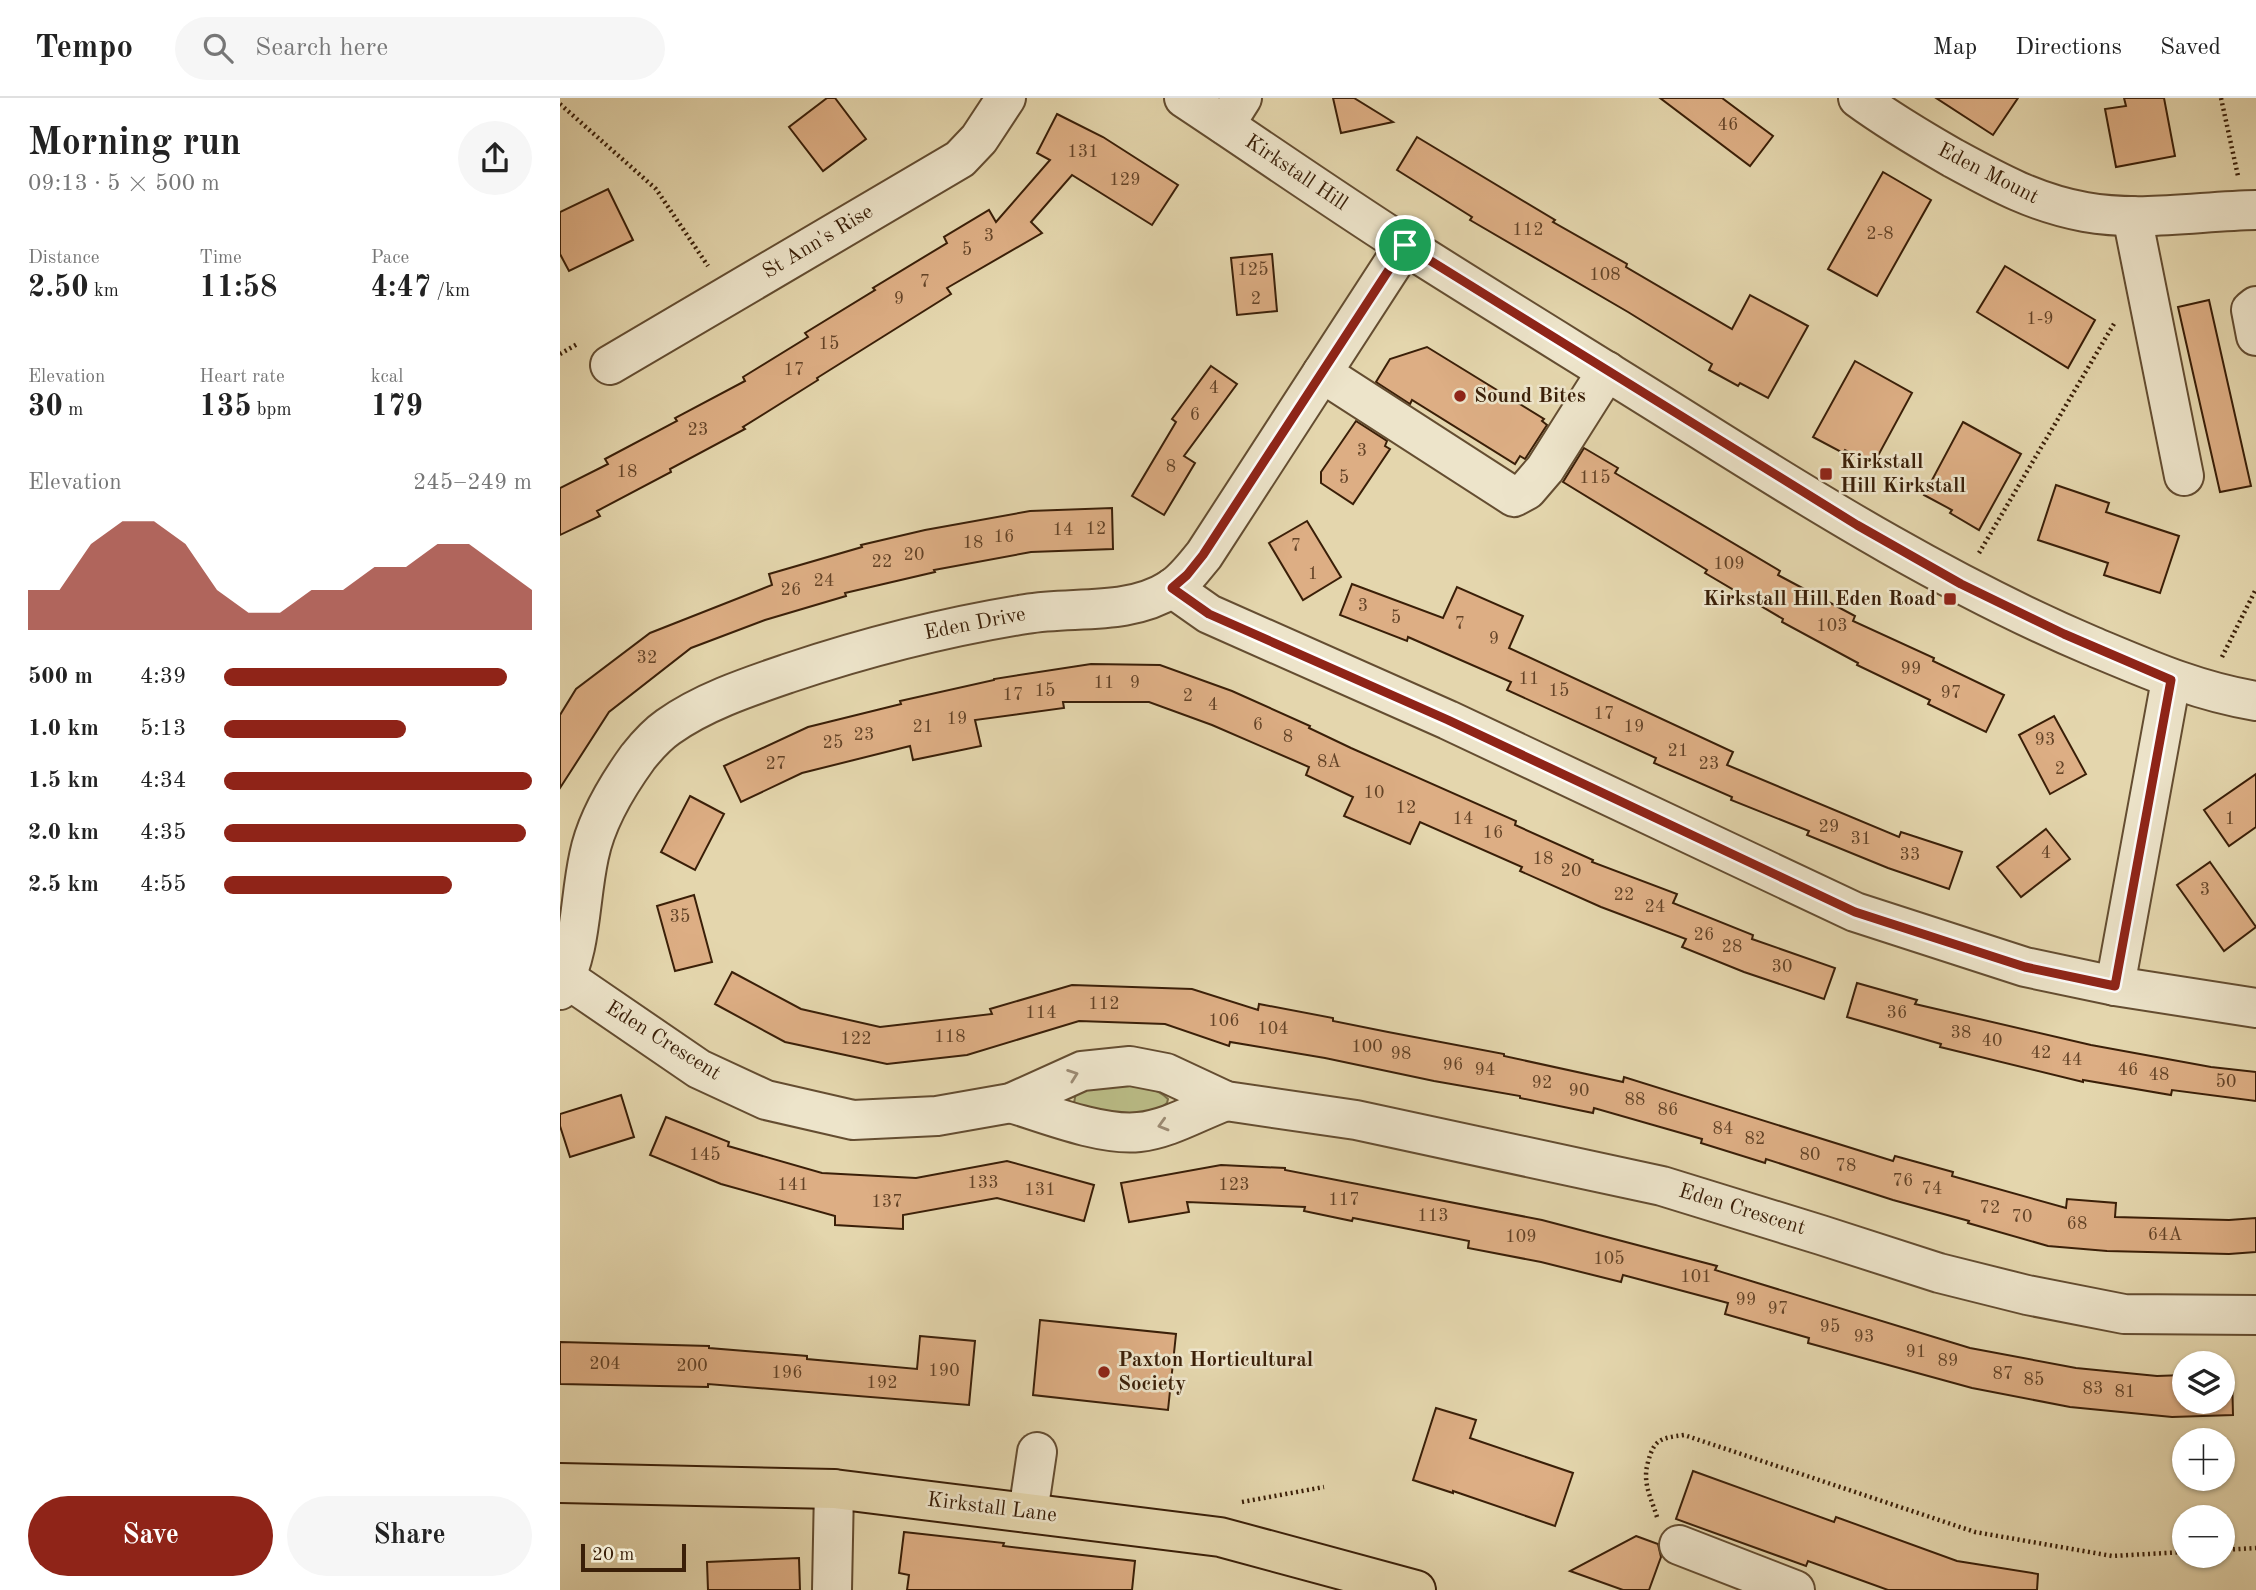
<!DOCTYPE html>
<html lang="en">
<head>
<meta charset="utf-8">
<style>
  :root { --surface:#fff; --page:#f6f6f6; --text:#222; --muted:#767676; --line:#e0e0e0; --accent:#8f2418 }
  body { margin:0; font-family:"Old Standard TT",serif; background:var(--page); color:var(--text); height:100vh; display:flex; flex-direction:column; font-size:26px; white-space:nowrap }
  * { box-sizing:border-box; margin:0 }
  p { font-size:23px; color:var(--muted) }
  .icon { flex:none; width:38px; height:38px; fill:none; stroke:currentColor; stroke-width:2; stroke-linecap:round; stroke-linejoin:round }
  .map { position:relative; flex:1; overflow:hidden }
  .drawer { display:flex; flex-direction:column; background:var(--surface); width:560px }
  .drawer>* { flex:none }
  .fabs { position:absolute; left:1612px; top:1253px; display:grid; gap:14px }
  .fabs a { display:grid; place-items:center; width:63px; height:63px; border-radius:50%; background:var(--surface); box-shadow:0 2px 5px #0004; font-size:35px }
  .scale { position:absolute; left:21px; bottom:18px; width:105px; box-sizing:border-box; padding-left:7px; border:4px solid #3a1f08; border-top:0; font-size:19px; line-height:24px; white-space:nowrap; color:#3a1f08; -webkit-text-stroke:5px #ede4ca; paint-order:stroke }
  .pin { position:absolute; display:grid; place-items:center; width:60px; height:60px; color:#fff; margin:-30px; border:4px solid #fff; border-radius:50%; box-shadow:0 2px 7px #0007 }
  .round { display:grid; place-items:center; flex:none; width:74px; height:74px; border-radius:37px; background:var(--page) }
  .overview { display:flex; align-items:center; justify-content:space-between; height:119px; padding:0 28px }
  h1 { font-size:38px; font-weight:800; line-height:52px }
  .figures { display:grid; grid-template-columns:repeat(3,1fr); gap:10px; height:119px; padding:7px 28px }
  .figures div { display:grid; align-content:center }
  .figures b { font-size:30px; font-weight:800 }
  .figures small { font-size:19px; font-weight:400 }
  .figures p { font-size:19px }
  .chart { height:196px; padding:14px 28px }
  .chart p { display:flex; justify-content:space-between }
  .chart svg { width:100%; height:126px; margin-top:7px; fill:var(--accent); opacity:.7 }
  .cta { display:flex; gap:14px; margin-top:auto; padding:14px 28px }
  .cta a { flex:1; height:80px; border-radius:42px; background:var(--accent); color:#fff; font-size:28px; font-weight:800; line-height:80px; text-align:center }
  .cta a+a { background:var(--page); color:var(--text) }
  ul { padding:0 28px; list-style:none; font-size:23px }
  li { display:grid; grid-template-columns:112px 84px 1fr; align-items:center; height:52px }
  li i { height:18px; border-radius:9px; background:var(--accent) }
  header { display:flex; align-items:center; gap:42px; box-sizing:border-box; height:98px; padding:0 35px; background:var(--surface); border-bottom:2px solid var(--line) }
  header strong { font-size:33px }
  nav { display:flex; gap:38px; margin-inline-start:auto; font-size:24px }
  .search { width:490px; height:63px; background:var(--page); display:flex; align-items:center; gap:18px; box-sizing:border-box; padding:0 24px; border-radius:38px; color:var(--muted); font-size:26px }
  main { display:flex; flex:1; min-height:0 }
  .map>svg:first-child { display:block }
  .green { fill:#babc86; stroke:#7a6e47; stroke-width:2 }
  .building { fill:#ddae84; stroke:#3a1f08; stroke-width:2 }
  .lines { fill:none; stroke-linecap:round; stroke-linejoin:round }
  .minor-casing { stroke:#644d31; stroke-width:42 }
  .major-casing { stroke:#3a1f08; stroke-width:42 }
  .path { stroke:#3a1f08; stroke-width:4.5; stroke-dasharray:2 3.5; stroke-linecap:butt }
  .minor { stroke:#ede4ca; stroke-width:38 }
  .major { stroke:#e4d6ad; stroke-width:38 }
  .oneway { stroke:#9c8b73 }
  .route-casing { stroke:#fff; stroke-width:14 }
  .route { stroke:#8f2418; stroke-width:9 }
  .poi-dot { fill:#8f2418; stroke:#ede4ca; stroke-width:2.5 }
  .labels { text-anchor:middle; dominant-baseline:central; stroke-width:5; stroke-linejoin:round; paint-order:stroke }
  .number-label { font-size:18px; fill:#634327 }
  .street-label { font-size:21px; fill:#3a1f08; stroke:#ede4ca }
  .poi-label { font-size:21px; font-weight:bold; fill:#3a1f08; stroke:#ede4ca; text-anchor:start }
</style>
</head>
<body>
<header>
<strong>Tempo</strong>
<div class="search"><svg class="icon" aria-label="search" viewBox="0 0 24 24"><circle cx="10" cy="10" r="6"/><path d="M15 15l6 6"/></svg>Search here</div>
<nav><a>Map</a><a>Directions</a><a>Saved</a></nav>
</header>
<main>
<section class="drawer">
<div class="overview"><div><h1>Morning run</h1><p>09:13 · 5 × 500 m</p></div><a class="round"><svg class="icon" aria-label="share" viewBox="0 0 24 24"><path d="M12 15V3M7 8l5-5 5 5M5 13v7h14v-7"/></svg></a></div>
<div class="figures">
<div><p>Distance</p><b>2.50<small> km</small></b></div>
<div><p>Time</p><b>11:58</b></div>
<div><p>Pace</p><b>4:47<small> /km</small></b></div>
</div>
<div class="figures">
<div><p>Elevation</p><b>30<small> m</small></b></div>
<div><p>Heart rate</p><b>135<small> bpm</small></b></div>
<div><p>kcal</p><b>179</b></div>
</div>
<div class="chart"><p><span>Elevation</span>245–249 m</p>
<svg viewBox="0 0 160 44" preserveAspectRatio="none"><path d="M0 44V30L10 30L20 14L30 6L40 6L50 14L60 30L70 38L80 38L90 30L100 30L110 22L120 22L130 14L140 14L150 22L160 30V44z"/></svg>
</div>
<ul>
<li><b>500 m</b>4:39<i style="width:92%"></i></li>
<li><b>1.0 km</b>5:13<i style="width:59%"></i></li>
<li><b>1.5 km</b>4:34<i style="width:100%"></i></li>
<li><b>2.0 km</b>4:35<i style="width:98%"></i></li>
<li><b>2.5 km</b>4:55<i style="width:74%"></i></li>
</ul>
<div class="cta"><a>Save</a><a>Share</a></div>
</section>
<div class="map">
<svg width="1696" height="1492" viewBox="0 0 1696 1492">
  <rect width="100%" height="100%" fill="#e4d6ad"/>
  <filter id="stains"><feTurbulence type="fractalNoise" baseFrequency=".00286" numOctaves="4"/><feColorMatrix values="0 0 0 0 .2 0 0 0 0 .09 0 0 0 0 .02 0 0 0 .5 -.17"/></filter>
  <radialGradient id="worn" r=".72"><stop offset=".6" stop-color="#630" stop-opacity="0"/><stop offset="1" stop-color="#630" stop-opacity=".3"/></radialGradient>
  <!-- green -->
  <path class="green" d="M565,986C581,988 597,990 608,1001L607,1005C584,1025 539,1016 514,1005L516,994L524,989Z"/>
  <!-- building -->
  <g class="building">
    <polygon points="267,0 275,0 306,41 263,73 229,29"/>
    <polygon points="773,0 794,0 833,24 781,35"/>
    <polygon points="1100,0 1162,0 1213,38 1190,68"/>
    <polygon points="1376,0 1458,0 1433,37"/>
    <polygon points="1564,0 1604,0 1615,58 1556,69 1545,11 1566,8"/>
    <polygon points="497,16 543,39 618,87 592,127 512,77 471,124 482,135 387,190 391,196 257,280 258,282 183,329 185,331 110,371 111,374 37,413 40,418 0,437 0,390 48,366 45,361 117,323 115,320 185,283 183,279 248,239 245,235 315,192 313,190 387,145 384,139 429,112 436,124 490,62 477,55"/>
    <polygon points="857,39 995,122 993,124 1067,166 1066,169 1172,231 1190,197 1248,228 1208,300 1180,285 1178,288 1149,272 1152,266 1068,214 910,122 912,119 837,72"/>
    <polygon points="1323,74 1371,102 1317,198 1268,171"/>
    <polygon points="48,91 73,142 9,173 0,156 0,114"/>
    <polygon points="712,156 717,213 677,217 671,160"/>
    <polygon points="1445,168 1535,222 1508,270 1417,214"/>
    <polygon points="1649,202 1691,388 1660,394 1618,209"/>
    <polygon points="867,249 984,321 982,323 987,327 965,361 960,358 955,366 852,302 850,306 816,284 830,261"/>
    <polygon points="1295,263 1352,295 1313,367 1285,352 1283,355 1253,339"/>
    <polygon points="651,268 677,286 624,358 635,365 604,417 572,398 616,324 612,321"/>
    <polygon points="796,323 827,343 825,348 830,351 793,406 761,385 761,374"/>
    <polygon points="1403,324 1461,356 1419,432 1390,415 1392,412 1364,397"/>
    <polygon points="1024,350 1058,370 1055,375 1220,473 1218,477 1295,518 1293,523 1374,560 1373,563 1444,597 1426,634 1368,606 1370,602 1297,567 1298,565 1222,524 1223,521 1145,475 1147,472 1003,384"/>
    <polygon points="1496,387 1549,405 1546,414 1619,438 1600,495 1544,477 1548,465 1478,442"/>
    <polygon points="552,410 553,451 471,454 374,472 375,474 285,495 286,498 205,522 131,550 49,614 0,690 0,617 16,591 90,535 212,487 209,476 302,449 301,447 365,432 470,413"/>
    <polygon points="747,423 781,479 743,502 709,445"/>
    <polygon points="792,486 883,520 897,489 963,518 949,550 1173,654 1167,667 1339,739 1341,734 1402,754 1389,791 1328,770 1247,737 1249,733 1171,702 1172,699 1094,665 1096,660 947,592 951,584 848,539 847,543 780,517"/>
    <polygon points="531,566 600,567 672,593 750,628 749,630 791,650 956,723 955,727 1033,762 1032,764 1117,796 1113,805 1193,837 1192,841 1275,870 1264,901 1184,874 1122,849 1126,841 1041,809 960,773 962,769 860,724 850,746 784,718 793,699 746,677 749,669 652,627 589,604 503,604 504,610 415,622 421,648 353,662 350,648 242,675 181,704 164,668 248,629 341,606 340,603 434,582 434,581"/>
    <polygon points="1494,618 1526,676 1490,696 1459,637"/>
    <polygon points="1696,676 1696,729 1669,748 1644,712"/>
    <polygon points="130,698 164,716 135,772 101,754"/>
    <polygon points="1486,731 1510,761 1461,799 1437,769"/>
    <polygon points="1650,764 1696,829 1664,853 1617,787"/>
    <polygon points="134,797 152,864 115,873 97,808"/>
    <polygon points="172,874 241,911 320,929 432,916 430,911 512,887 632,891 698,912 699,906 773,920 773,923 828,934 944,956 944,958 1063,984 1064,979 1333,1063 1335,1058 1393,1074 1392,1078 1506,1110 1507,1101 1556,1105 1555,1119 1669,1122 1696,1120 1696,1154 1669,1156 1547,1153 1488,1148 1408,1125 1409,1123 1333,1102 1206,1061 1205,1065 1141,1045 1142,1041 1034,1010 1033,1015 960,1000 960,998 874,983 765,960 670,944 669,948 605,926 519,923 407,957 327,966 225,944 155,906"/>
    <polygon points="1297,885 1357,902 1355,906 1531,947 1651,969 1696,974 1696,1003 1612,992 1611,997 1523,982 1523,984 1380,949 1381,946 1287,919"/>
    <polygon points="61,997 74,1039 10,1059 0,1028 0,1016"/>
    <polygon points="106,1019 169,1044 168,1048 262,1075 356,1080 447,1063 534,1087 524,1123 437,1100 343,1117 343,1131 275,1127 275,1118 161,1086 90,1057"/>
    <polygon points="661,1067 725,1070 725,1072 982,1122 1157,1168 1155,1172 1410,1250 1516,1270 1597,1278 1624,1277 1624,1304 1662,1304 1662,1277 1672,1276 1673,1317 1612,1319 1510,1309 1412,1290 1248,1245 1249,1240 1165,1216 1168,1205 1063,1177 1061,1184 981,1164 908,1150 909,1143 793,1120 792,1123 744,1113 745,1109 627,1104 629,1114 569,1124 561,1085"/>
    <polygon points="480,1222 616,1236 608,1312 473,1297"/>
    <polygon points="360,1238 415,1243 409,1307 148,1286 148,1289 0,1286 0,1244 149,1248 149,1250 247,1258 247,1261 357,1271"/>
    <polygon points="876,1310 916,1322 910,1340 1013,1375 995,1428 893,1393 893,1395 853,1382"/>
    <polygon points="1133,1373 1274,1424 1276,1419 1397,1463 1478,1476 1477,1492 1328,1492 1248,1463 1246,1468 1116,1421"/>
    <polygon points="344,1434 444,1445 443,1448 575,1463 572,1492 347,1492 349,1477 339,1475"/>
    <polygon points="1076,1438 1098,1446 1101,1459 1089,1492 1063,1492 1010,1473"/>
    <polygon points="239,1460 240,1492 148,1492 147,1464"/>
  </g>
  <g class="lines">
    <defs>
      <g id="minor">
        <path d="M624,0C698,49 771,100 846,148C942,209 1039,268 1136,329C1263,409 1393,489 1532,548C1587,571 1636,593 1696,603"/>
        <path d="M1298,0C1328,22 1360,41 1393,60C1437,84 1475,105 1525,114C1581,124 1640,113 1696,112"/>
        <polyline points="665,27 682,0"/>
        <polyline points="1572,118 1624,378"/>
        <polyline points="1696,208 1691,212 1696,238"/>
        <polyline points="50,267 400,61 419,41 446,0"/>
        <polyline points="762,275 954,399 967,392 985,371 1047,273"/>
        <polyline points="612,490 649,516 888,622 1295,814 1465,869 1555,888 1696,910"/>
        <polyline points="6,880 139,971 206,1002 293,1022 377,1018 451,1005 522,973 570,968 606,975 666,1003 796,1022 1102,1088 1261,1137 1379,1175 1467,1197 1564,1216 1696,1217"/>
        <polyline points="1555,888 1611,582"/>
        <path d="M0,892C22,850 19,804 29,758C36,723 57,688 78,659C86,649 98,636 108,629C143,604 188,589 229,575C307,549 385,529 466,516C513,508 568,518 611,491C624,483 634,469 644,457L845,147"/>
        <path d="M451,1005C486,1016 542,1038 579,1034C609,1031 638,1013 666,1003"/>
        <polyline points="468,1415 477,1354"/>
        <polyline points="1119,1447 1235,1492"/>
        <polyline points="272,1492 274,1391"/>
      </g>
      <polyline id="major" points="0,1385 274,1391 660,1439 856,1492"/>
    </defs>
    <!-- minor casing -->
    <use href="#minor" class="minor-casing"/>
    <!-- major casing -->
    <use href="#major" class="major-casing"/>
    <!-- path -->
    <g class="path">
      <polyline points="1661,0 1678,78"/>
      <polyline points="0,6 96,91 148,168"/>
      <polyline points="0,256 19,245"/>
      <polyline points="1419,455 1555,224"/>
      <polyline points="1662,559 1696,491"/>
      <polyline points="682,1404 764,1389"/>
      <path d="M1097,1419C1091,1399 1082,1385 1088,1364C1094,1341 1101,1340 1124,1337L1415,1434L1552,1458L1624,1454"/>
      <polyline points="1662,1452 1696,1450"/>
    </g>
    <!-- minor -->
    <use href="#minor" class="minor"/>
    <!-- major -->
    <use href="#major" class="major"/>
  </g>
  <!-- one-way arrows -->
  <defs><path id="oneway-chevron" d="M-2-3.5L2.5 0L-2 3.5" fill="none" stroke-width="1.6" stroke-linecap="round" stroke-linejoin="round" transform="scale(1.75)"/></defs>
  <g class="oneway">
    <use href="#oneway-chevron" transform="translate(513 977) rotate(-20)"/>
    <use href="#oneway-chevron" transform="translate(603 1027) rotate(164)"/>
  </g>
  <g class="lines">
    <defs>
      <polygon id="route" points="845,147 1297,427 1401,486 1504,536 1611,582 1555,888 1465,869 1295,814 888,622 649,516 612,490 627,477 643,457"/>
    </defs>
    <!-- route casing -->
    <use href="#route" class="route-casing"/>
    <!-- route -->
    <use href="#route" class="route"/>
  </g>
  <!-- markers -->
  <g class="poi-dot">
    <circle cx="900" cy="298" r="7"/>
    <rect x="1259" y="369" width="14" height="14" rx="3.5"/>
    <rect x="1383" y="494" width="14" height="14" rx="3.5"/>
    <circle cx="544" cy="1274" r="7"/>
  </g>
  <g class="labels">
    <!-- number labels -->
    <g class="number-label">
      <text x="1168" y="27">46</text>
      <text x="523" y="54">131</text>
      <text x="565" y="82">129</text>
      <text x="968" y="132">112</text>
      <text x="1320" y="136">2-8</text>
      <text x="429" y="138">3</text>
      <text x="407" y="152">5</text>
      <text x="693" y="172">125</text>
      <text x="1045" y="177">108</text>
      <text x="365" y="184">7</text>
      <text x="339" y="201">9</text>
      <text x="696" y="201">2</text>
      <text x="1480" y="221">1-9</text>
      <text x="269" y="246">15</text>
      <text x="234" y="272">17</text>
      <text x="654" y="290">4</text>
      <text x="635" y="317">6</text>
      <text x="138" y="332">23</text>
      <text x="802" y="353">3</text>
      <text x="611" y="369">8</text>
      <text x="67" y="374">18</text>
      <text x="784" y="380">5</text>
      <text x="1035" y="380">115</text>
      <text x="536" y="431">12</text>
      <text x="503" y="432">14</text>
      <text x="444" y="439">16</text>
      <text x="413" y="445">18</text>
      <text x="736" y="448">7</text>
      <text x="354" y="457">20</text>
      <text x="322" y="464">22</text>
      <text x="1169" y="466">109</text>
      <text x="753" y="476">1</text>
      <text x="264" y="483">24</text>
      <text x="231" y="492">26</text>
      <text x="803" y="508">3</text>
      <text x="836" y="520">5</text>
      <text x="900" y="526">7</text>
      <text x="1272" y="528">103</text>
      <text x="934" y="541">9</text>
      <text x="87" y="560">32</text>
      <text x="1351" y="571">99</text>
      <text x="969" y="581">11</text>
      <text x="544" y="585">11</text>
      <text x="575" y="585">9</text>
      <text x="485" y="593">15</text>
      <text x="999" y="593">15</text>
      <text x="1391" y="595">97</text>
      <text x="453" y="597">17</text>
      <text x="628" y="598">2</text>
      <text x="653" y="607">4</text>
      <text x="1044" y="616">17</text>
      <text x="397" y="621">19</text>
      <text x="698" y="627">6</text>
      <text x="363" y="629">21</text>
      <text x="1074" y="629">19</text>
      <text x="304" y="637">23</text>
      <text x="728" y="639">8</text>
      <text x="1485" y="642">93</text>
      <text x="273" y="645">25</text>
      <text x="1118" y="653">21</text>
      <text x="769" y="664">8A</text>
      <text x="216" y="666">27</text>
      <text x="1149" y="666">23</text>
      <text x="1500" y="671">2</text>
      <text x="814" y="695">10</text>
      <text x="846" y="710">12</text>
      <text x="903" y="721">14</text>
      <text x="1670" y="721">1</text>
      <text x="1269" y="729">29</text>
      <text x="933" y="735">16</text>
      <text x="1301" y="741">31</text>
      <text x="1486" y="755">4</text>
      <text x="1350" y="757">33</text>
      <text x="983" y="761">18</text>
      <text x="1011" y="773">20</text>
      <text x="1645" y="792">3</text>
      <text x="1064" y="797">22</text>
      <text x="1095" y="809">24</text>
      <text x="120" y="819">35</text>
      <text x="1144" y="837">26</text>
      <text x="1172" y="849">28</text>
      <text x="1222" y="869">30</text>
      <text x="544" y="906">112</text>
      <text x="481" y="915">114</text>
      <text x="1337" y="915">36</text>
      <text x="664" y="923">106</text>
      <text x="713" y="931">104</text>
      <text x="1401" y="935">38</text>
      <text x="390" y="939">118</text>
      <text x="296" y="941">122</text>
      <text x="1432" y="943">40</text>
      <text x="807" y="949">100</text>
      <text x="1481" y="955">42</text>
      <text x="841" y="956">98</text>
      <text x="1512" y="962">44</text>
      <text x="893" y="967">96</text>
      <text x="925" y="972">94</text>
      <text x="1568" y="972">46</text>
      <text x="1599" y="977">48</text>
      <text x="1666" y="984">50</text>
      <text x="982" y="985">92</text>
      <text x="1019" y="993">90</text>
      <text x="1075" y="1002">88</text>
      <text x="1108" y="1012">86</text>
      <text x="1163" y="1031">84</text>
      <text x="1195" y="1041">82</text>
      <text x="145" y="1057">145</text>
      <text x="1250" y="1057">80</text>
      <text x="1286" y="1068">78</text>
      <text x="1343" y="1083">76</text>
      <text x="423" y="1085">133</text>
      <text x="233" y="1087">141</text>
      <text x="674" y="1087">123</text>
      <text x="1372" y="1091">74</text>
      <text x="480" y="1092">131</text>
      <text x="784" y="1102">117</text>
      <text x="327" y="1104">137</text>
      <text x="1430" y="1110">72</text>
      <text x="873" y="1118">113</text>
      <text x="1462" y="1119">70</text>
      <text x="1517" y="1126">68</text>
      <text x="1605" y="1137">64A</text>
      <text x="961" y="1139">109</text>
      <text x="1049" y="1161">105</text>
      <text x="1136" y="1179">101</text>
      <text x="1186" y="1202">99</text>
      <text x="1218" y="1211">97</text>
      <text x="1270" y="1229">95</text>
      <text x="1304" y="1239">93</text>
      <text x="1356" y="1254">91</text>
      <text x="1388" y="1263">89</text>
      <text x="45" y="1266">204</text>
      <text x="132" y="1268">200</text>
      <text x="384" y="1273">190</text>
      <text x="227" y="1275">196</text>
      <text x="1443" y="1276">87</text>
      <text x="1474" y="1282">85</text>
      <text x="322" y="1285">192</text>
      <text x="1533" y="1291">83</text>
      <text x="1565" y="1294">81</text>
    </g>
    <!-- street labels -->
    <g class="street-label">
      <text transform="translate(736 75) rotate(34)">Kirkstall Hill</text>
      <text transform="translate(1428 76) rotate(27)">Eden Mount</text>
      <text transform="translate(258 144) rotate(-31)">St Ann's Rise</text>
      <text transform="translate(415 526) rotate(-11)">Eden Drive</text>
      <text transform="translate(103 943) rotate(32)">Eden Crescent</text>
      <text transform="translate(1182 1112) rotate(17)">Eden Crescent</text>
      <text transform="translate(432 1410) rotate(7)">Kirkstall Lane</text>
    </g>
    <!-- poi labels -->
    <g class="poi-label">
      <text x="914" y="298">Sound Bites</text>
      <text x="1280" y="364">Kirkstall<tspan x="1280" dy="24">Hill Kirkstall</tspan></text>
      <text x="1376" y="501" text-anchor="end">Kirkstall Hill Eden Road</text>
      <text x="558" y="1262">Paxton Horticultural<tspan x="558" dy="24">Society</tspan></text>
    </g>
  </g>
  <rect width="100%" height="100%" filter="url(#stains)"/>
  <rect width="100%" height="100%" fill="url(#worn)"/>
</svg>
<div class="fabs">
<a><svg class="icon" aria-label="layers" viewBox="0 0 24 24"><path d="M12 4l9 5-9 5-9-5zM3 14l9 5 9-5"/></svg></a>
<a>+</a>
<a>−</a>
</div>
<div class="scale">20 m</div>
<div class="pin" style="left:845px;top:147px;background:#1e9e55"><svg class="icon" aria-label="arrive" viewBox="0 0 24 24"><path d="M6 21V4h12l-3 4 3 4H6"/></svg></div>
</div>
</main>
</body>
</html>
